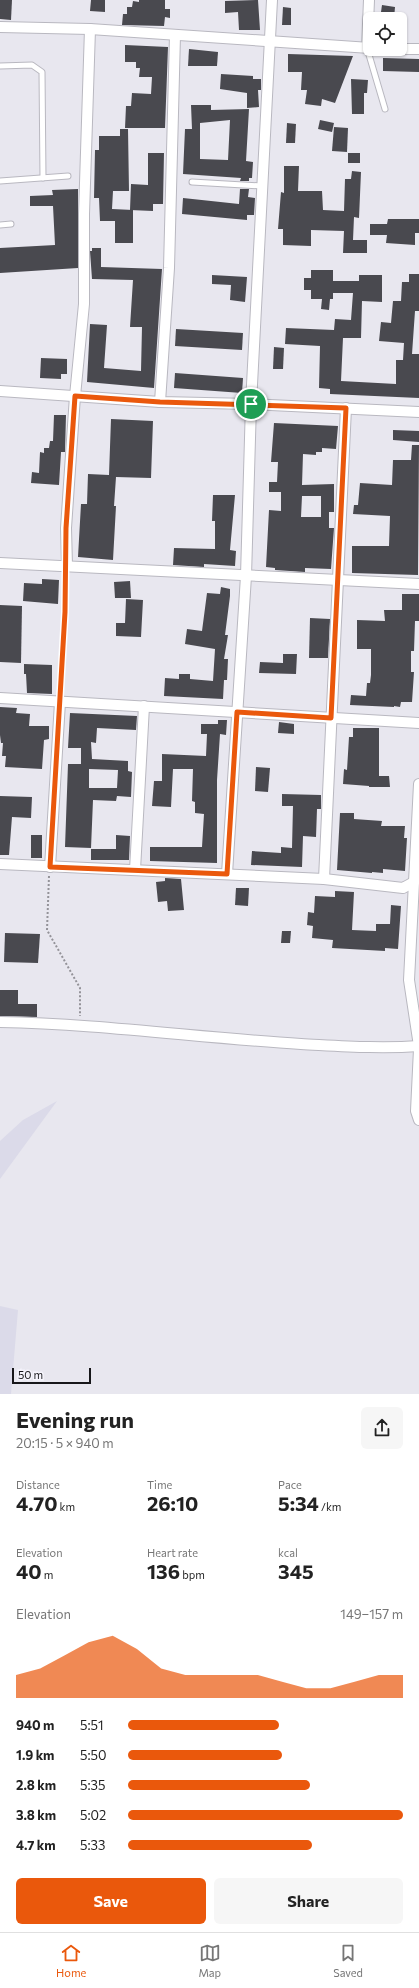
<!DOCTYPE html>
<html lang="en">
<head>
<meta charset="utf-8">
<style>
  :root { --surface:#fff; --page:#f6f6f6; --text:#222; --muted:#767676; --line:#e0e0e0; --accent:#ea580c }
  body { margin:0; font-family:Commissioner,sans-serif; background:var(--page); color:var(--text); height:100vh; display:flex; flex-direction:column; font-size:15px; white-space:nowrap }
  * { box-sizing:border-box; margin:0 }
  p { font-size:13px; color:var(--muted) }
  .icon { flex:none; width:22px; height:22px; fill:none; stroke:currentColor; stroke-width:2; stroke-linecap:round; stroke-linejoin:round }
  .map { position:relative; height:1394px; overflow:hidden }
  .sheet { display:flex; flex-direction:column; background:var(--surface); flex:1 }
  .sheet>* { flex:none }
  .buttons { position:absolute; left:363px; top:12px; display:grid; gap:8px }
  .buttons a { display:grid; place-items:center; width:44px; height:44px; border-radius:6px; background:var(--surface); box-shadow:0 1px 3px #0004; font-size:20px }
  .scale { position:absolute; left:12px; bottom:10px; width:79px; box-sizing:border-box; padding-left:4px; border:2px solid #17171a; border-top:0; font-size:11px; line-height:14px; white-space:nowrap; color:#17171a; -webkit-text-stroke:3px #f5f4fc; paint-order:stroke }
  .pin { position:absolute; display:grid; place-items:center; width:34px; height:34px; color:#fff; margin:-17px; border:2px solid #fff; border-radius:50%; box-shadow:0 1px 4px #0007 }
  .round { display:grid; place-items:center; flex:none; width:42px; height:42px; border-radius:6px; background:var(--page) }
  .head { display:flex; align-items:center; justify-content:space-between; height:68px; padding:0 16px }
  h1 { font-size:22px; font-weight:700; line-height:30px }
  .stats { display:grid; grid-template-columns:repeat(3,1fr); gap:6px; height:68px; padding:4px 16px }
  .stats div { display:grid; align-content:center }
  .stats b { font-size:20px; font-weight:700 }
  .stats small { font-size:11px; font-weight:400 }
  .stats p { font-size:11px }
  .chart { height:112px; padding:8px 16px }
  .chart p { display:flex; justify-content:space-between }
  .chart svg { width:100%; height:72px; margin-top:4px; fill:var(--accent); opacity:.7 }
  .primary-button { display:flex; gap:8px; margin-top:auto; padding:8px 16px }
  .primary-button a { flex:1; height:46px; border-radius:6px; background:var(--accent); color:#fff; font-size:16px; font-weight:700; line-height:46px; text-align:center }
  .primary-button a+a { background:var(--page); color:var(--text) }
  ul { padding:0 16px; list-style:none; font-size:13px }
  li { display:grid; grid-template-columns:64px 48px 1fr; align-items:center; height:30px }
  li i { height:10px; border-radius:5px; background:var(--accent) }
  .tab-bar { display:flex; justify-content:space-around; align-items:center; height:56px; border-top:1px solid var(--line); background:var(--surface); font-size:11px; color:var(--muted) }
  .tab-bar a { display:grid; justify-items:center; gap:2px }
  .tab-bar .selected { color:var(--accent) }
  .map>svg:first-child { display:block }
  .built { fill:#dbdae9 }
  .building { fill:#49494f; fill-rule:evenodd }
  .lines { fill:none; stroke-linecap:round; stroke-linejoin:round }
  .service-casing { stroke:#b9b8c0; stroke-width:7 }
  .minor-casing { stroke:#b9b8c0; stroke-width:12 }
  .path { stroke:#949399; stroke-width:2; stroke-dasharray:2 2; stroke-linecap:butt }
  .service { stroke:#fff; stroke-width:5 }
  .minor { stroke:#fff; stroke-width:10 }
  .route-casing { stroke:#fff; stroke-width:8 }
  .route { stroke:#ea580c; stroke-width:5 }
</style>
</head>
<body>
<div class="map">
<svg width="419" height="1394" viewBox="0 0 419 1394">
  <rect width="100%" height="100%" fill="#e8e7ef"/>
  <!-- built -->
  <g class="built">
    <polygon points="57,1101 0,1179 0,1141 23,1120"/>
    <polygon points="0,1306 18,1310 11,1394 0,1394"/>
  </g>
  <!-- building -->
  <g class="building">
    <polygon points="0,0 12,0 11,20 0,19"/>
    <polygon points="91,0 105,0 105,12 90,11"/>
    <polygon points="139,0 165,0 165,9 170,9 170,18 165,17 164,26 122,25 123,14 127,14 127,7 132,7 133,1 139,2"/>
    <polygon points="258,0 260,30 239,30 238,12 225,13 225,1"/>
    <polygon points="382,5 395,7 394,19 380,19"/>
    <polygon points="283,7 291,8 291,25 282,25"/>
    <polygon points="125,45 168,47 165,128 125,128 126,106 131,106 132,93 151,94 152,77 139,77 140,68 136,68 136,62 125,62"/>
    <polygon points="189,49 218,52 217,66 188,66"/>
    <polygon points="288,54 353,56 335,103 322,99 321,106 305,104 307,90 301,90 302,72 288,72"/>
    <polygon points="383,58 419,59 419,72 383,71"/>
    <polygon points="221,74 253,76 253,79 261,79 261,90 258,90 259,107 247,108 247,93 220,89"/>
    <polygon points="351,79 368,80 367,93 364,93 364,114 352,114"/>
    <path d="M191,105H211V110L249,109L246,161L253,162L252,178H249V181H240L241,178L183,174L185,129H192ZM230,120L228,160L200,159V123Z"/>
    <polygon points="320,120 334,123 332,132 318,129"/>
    <polygon points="287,123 296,124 295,143 286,143"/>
    <polygon points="334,127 348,128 347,152 332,151"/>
    <polygon points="120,129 128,129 129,191 113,191 112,209 133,210 133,243 115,243 115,221 100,221 99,198 94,198 95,150 99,150 99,136 120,136"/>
    <polygon points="148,153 164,153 163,204 153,204 153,211 130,210 131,184 148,185"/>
    <rect x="348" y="153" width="12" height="10"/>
    <polygon points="284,166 299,166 298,191 322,191 323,210 344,211 345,179 351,179 352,171 361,172 359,218 354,217 353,240 367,240 367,253 343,253 344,231 311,230 311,246 283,245 283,229 278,229 281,192 284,193"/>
    <polygon points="78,189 78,268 0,273 0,248 55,245 53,206 30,206 30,196 53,195 52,190"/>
    <polygon points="240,189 249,189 248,197 255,198 254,215 247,215 247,220 182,214 183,198 239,204"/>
    <polygon points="388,219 419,219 419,233 415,233 415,245 386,243 387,235 370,235 370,224 387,224"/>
    <polygon points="92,248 101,248 101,267 162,269 154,388 87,382 90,324 107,325 104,368 141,371 142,327 130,327 133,280 92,279 90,251 92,251"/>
    <polygon points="311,270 333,270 333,281 359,281 359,275 382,275 382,302 362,301 361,338 343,338 341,381 396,384 396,360 403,360 404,343 379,341 381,322 391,323 393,301 401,301 402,282 409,282 409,274 419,274 419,311 415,311 412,354 419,354 419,398 330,394 330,389 319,388 320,346 285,344 286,328 334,330 335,319 351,320 353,293 333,293 333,299 330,299 329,310 321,309 322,299 311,299 311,290 304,290 304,278 311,278"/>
    <polygon points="212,275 247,277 245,302 230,300 231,285 212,284"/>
    <polygon points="176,329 243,333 242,350 175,346"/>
    <polygon points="274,347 284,348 283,369 273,369"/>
    <polygon points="41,358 67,359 67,374 61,374 61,379 40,378"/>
    <polygon points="175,373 243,378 242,393 174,388"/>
    <polygon points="54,415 66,415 65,452 61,452 59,485 31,483 32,472 39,473 40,452 44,453 44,448 49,448 50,441 53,441"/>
    <polygon points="111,419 153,421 151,478 116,477 114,506 116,506 113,560 78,557 81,504 87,504 88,474 109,475"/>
    <path d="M274,423L338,426L336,449L322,448V452H316V455L303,454L302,485L334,484V512H329V528H334L331,569L305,568V572L275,570V568L266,567L269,510L281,511V492H269V482H277L278,462H271ZM302,496H321V517H301Z"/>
    <polygon points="393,430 419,431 419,442 393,440"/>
    <polygon points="412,445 419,445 418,575 352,573 352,546 389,546 390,516 353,514 354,505 358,505 360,483 392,485 393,460 411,460"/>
    <polygon points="213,495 235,495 230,550 236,551 235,566 204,564 204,567 173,565 174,548 215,549 215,521 212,521"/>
    <polygon points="42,579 59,580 58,604 23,601 24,583 42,584"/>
    <polygon points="130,581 131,598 115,598 114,582"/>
    <polygon points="221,587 230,589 230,596 225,635 228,635 224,659 228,659 227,680 224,680 223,699 164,696 165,678 179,679 179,674 190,674 190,679 213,681 215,649 185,644 187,629 202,631 207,593 220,594"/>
    <polygon points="402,594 419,594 419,621 415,621 414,651 411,651 411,672 414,672 412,702 401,702 400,707 394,706 394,707 350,705 351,695 366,696 367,683 370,683 371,675 371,649 357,649 357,620 385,621 384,610 402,610"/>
    <polygon points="126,599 143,600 141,637 116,636 116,623 125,623"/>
    <polygon points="0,605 22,606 21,663 0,662"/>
    <polygon points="310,618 330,619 328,658 309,658"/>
    <polygon points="283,654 297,654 296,674 259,673 260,662 283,663"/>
    <polygon points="24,664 52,665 52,694 27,693 26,674 24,674"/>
    <polygon points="0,707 17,708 16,713 30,714 29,726 49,726 49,739 44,740 42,769 5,767 6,756 2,756 3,743 1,743 0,735"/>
    <path d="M70,713L137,716L136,730L97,728L96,743L91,742L92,759L128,761V771L132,772L131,797L117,796L116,801L93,800L91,848L65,847L68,764H81V748H68ZM89,769L118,770L117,788H89Z"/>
    <polygon points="218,720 227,720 226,735 220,734 217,780 217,863 150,861 150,847 202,847 204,814 195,813 195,802 192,801 193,769 173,769 171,807 152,806 154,781 162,781 162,754 206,756 207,734 201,734 201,724 218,724"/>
    <polygon points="279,722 294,724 294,734 278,733"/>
    <polygon points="353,728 379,728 379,776 389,776 390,787 369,787 369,786 343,784 344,769 347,770 349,737 353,737"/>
    <polygon points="256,767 270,768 268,792 255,791"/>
    <polygon points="282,794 321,795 321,809 317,809 316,837 303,836 302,867 251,865 252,851 281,853 281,847 292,848 293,806 282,806"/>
    <polygon points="0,796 32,797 31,818 12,817 9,855 0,855"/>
    <polygon points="340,813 354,813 354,819 382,821 381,826 405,826 404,838 407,838 405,871 383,869 383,873 372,872 372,873 337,870"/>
    <rect x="31" y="835" width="11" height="23"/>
    <polygon points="116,835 130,836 129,860 91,860 91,849 116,849"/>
    <polygon points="165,878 181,879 184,910 168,911 167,901 158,902 156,882 165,881"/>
    <polygon points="236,888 249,888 248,906 235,905"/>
    <polygon points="335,891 354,892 352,930 376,931 376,924 390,924 391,905 401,906 398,949 385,948 385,951 332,948 333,940 312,938 313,926 307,925 308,912 314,913 315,896 335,897"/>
    <polygon points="282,931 291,931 290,943 281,943"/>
    <polygon points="5,933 40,934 38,963 4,962"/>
    <polygon points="0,990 18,990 18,1004 37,1004 37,1017 0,1016"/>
  </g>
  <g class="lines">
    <defs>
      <g id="service">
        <polyline points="367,48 385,109"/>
        <polyline points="0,66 32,65 42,72 43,178"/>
        <polyline points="0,181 68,176"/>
        <polyline points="192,182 262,186"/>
        <polyline points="0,225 11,224"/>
      </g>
      <g id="minor">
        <polyline points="0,27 90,29 370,48"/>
        <polyline points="367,48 369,0"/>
        <polyline points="400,49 419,49"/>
        <polyline points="0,391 160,402 251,404 419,412"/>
        <polyline points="160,402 169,268 175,35"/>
        <polyline points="0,563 419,584"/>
        <polyline points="67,566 66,528 75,396 84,304 84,214 90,29"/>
        <polyline points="0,698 419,723"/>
        <polyline points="419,784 409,980 419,1046"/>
        <polyline points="0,864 324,879 403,888 414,882"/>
        <polyline points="50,867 60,702"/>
        <polyline points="135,870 144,706"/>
        <polyline points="227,874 246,576 251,404 272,0"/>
        <polyline points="324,879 346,408"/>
        <path d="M0,1022C101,1024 201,1038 301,1044C341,1046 380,1049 419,1046"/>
        <polyline points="419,1049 416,1111 419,1120"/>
      </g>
    </defs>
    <!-- service casing -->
    <use href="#service" class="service-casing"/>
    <!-- minor casing -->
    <use href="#minor" class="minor-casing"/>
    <!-- path -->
    <g class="path">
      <polyline points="60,692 66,575"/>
      <polyline points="49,876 47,930 80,988 80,1016"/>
    </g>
    <!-- service -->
    <use href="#service" class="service"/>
    <!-- minor -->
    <use href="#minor" class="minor"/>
  </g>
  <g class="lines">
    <defs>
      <polygon id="route" points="75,396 160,402 346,408 331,718 237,712 227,874 50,867 65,612 66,528"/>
    </defs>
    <!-- route casing -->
    <use href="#route" class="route-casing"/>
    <!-- route -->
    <use href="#route" class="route"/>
  </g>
</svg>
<div class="buttons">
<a><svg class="icon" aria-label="locate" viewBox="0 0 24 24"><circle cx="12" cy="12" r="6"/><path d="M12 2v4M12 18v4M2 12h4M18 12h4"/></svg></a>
</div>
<div class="scale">50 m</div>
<div class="pin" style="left:251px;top:404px;background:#1e9e55"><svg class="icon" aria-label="arrive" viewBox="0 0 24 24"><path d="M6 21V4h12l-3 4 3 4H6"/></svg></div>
</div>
<section class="sheet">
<div class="head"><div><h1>Evening run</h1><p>20:15 · 5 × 940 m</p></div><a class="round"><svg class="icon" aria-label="share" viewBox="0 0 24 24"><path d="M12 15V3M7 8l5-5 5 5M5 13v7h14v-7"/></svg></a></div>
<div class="stats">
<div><p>Distance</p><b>4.70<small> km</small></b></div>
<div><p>Time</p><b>26:10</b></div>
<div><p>Pace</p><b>5:34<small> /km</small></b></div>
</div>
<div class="stats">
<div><p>Elevation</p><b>40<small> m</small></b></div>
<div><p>Heart rate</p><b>136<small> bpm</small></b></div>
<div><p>kcal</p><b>345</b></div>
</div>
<div class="chart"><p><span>Elevation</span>149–157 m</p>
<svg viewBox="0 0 160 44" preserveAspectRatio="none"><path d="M0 44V30L10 26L20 18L30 10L40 6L50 14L60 26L70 30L80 30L90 30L100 30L110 34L120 38L130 38L140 34L150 30L160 30V44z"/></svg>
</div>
<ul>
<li><b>940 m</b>5:51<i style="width:55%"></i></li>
<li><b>1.9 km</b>5:50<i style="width:56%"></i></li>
<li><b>2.8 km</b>5:35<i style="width:66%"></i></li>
<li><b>3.8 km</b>5:02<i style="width:100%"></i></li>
<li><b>4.7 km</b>5:33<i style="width:67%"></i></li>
</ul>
<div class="primary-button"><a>Save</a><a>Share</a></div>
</section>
<nav class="tab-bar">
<a class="selected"><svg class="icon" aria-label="home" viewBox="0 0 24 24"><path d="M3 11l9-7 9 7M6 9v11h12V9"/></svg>Home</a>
<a><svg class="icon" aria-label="map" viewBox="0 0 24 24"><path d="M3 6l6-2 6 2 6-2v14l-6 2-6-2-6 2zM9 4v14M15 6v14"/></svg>Map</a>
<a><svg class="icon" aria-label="saved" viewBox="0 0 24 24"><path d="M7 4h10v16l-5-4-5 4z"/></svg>Saved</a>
</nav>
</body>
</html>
